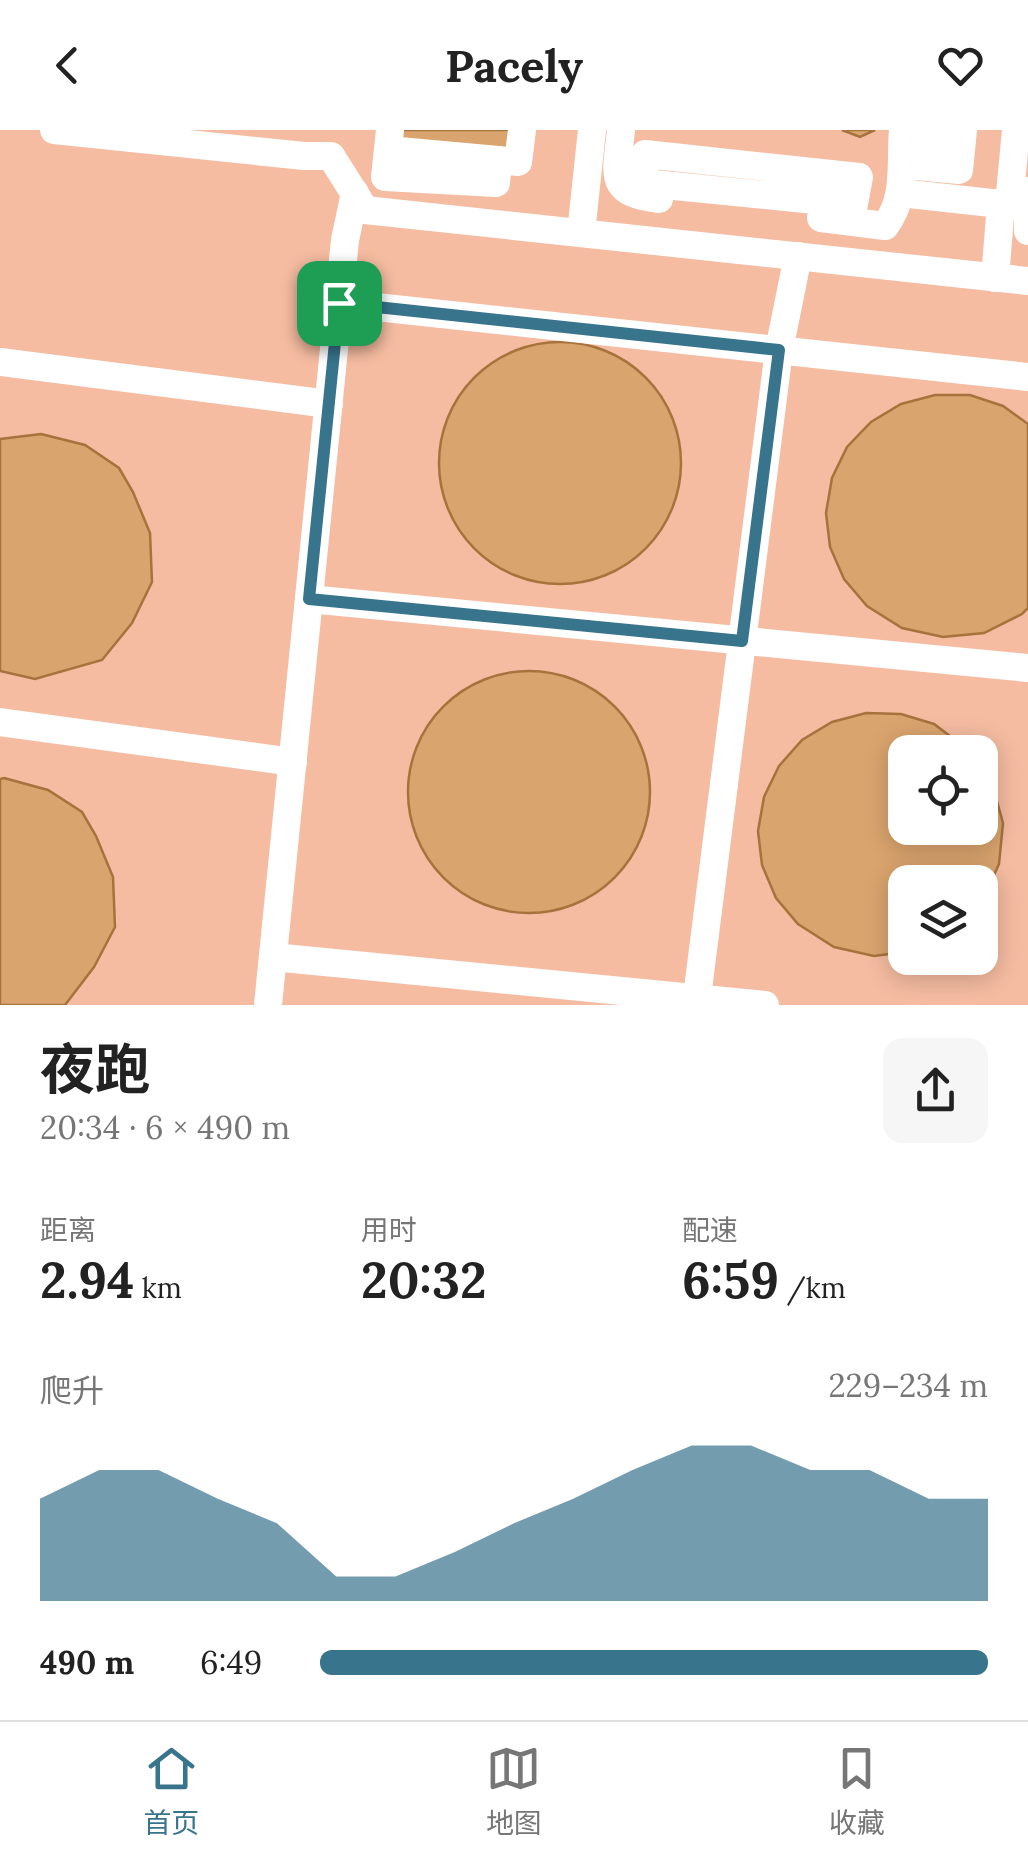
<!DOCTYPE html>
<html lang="zh">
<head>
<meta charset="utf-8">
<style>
  :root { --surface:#fff; --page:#f6f6f6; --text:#222; --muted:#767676; --line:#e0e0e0; --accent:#38748c }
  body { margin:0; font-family:Lora,"Noto Sans SC",serif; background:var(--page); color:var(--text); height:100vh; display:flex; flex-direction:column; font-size:38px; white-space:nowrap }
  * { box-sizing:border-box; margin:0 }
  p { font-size:32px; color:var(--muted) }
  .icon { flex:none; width:55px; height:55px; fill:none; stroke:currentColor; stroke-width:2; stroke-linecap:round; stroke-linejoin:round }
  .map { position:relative; height:875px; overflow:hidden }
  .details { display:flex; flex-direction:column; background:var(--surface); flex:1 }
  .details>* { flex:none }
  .tools { position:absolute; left:888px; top:605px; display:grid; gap:20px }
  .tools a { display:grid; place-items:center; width:110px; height:110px; border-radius:20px; background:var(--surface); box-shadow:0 5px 25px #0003; font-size:50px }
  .pin { position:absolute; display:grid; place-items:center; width:85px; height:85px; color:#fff; margin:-42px; border-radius:20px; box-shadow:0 5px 15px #0006 }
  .round { display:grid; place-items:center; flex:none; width:105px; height:105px; border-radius:20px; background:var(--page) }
  .summary { display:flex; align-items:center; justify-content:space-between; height:170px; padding:0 40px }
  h1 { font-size:55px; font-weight:700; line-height:75px }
  .figures { display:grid; grid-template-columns:repeat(3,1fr); gap:15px; height:170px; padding:10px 40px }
  .figures div { display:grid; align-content:center }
  .figures b { font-size:50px; font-weight:700 }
  .figures small { font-size:28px; font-weight:400 }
  .figures p { font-size:28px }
  .chart { height:280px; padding:20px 40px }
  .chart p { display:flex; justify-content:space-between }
  .chart svg { width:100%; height:180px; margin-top:10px; fill:var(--accent); opacity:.7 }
  ul { padding:0 40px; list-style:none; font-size:32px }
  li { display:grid; grid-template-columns:160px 120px 1fr; align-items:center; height:75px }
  li i { height:25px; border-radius:12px; background:var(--accent) }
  header { display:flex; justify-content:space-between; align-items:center; height:130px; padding:0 40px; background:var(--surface); font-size:45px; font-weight:700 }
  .tab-bar { display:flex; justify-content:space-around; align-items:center; height:140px; border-top:2px solid var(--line); background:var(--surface); font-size:28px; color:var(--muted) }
  .tab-bar a { display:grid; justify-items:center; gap:5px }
  .tab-bar .selected { color:var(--accent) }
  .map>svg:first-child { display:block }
  .building { fill:#daa46e; stroke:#a6733d; stroke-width:2.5 }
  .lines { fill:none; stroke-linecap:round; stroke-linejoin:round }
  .minor { stroke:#fff; stroke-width:28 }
  .route-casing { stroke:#fff; stroke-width:20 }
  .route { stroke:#38748c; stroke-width:12 }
</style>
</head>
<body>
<header><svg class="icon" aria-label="back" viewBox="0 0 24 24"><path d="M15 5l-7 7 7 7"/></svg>Pacely<svg class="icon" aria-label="heart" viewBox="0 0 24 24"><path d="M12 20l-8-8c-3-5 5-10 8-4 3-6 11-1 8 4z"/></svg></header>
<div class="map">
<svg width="1028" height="875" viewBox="0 0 1028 875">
  <rect width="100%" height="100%" fill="#f5bca1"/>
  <!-- building -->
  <g class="building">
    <polygon points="384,0 528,0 504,39 502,61"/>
    <polygon points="842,0 875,0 860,7"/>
    <circle cx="560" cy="333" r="121"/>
    <polygon points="935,265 970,265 1003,276 1028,294 1028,478 1022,484 984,503 943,507 902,498 867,476 844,449 830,417 826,383 832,348 847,317 871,292 901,274"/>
    <polygon points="41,304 85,315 119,338 133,362 150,403 152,452 132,493 102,530 35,549 0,541 0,309"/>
    <circle cx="529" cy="662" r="121"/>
    <polygon points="866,583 901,584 934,594 971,622 905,622 905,698 980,698 980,636 992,653 1003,693 999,734 982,772 980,774 980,752 905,752 905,822 874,826 834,817 798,794 776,768 762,735 758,701 764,667 779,636 802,610 832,592"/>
    <polygon points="4,648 48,660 82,682 96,706 113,747 115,797 94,837 65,875 0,875 0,649"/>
  </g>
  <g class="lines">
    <!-- minor -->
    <g class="minor">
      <polyline points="54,0 304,26 331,26 365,80 1028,151"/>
      <polyline points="390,0 385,47 496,53 498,30 518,32 522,0"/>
      <path d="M621,0C617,44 606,63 659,69"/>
      <polyline points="920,4 917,36 959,40 963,0"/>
      <polyline points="388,20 498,30"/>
      <polygon points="645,24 859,47 854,74 644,53"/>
      <polyline points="937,38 941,0"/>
      <polyline points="1028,61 1028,101"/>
      <polyline points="900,63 1001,74 995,148"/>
      <polyline points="1001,74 1009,74 1016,0"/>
      <path d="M821,88L885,96C907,68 900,34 903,0"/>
      <polyline points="581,103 592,0"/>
      <polyline points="339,173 1028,247"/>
      <polyline points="0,232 329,274"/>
      <polyline points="309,469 1028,538"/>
      <polyline points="0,592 293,632"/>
      <polyline points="273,827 765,875"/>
      <polyline points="268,875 345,110 355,63"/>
      <polyline points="696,875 779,220 798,126"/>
    </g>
  </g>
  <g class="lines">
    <defs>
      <polygon id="route" points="339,173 779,220 742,511 309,469"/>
    </defs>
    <!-- route casing -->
    <use href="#route" class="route-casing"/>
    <!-- route -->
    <use href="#route" class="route"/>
  </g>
</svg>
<div class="tools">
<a><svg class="icon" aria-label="locate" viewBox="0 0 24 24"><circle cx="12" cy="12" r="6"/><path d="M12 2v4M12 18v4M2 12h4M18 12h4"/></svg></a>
<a><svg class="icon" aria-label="layers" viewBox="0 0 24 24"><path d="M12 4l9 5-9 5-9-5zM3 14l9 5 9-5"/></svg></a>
</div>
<div class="pin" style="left:339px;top:173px;background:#1e9e55"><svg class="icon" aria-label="arrive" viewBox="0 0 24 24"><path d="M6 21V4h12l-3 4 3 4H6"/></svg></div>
</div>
<section class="details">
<div class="summary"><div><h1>夜跑</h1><p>20:34 · 6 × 490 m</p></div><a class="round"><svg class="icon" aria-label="share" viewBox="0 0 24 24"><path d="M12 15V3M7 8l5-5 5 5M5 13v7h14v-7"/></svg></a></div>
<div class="figures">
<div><p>距离</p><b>2.94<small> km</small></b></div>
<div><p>用时</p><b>20:32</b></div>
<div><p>配速</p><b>6:59<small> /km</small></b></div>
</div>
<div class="chart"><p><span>爬升</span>229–234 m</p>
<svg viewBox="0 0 160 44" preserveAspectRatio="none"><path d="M0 44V19L10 12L20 12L30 19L40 25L50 38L60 38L70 32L80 25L90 19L100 12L110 6L120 6L130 12L140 12L150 19L160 19V44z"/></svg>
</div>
<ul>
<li><b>490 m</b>6:49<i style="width:100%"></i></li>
</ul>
</section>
<nav class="tab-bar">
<a class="selected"><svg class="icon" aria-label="home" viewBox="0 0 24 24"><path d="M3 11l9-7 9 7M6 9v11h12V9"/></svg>首页</a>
<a><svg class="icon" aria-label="map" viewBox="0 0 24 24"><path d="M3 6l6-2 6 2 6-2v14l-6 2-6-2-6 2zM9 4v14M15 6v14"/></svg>地图</a>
<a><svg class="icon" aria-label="saved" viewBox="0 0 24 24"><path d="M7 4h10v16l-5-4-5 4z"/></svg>收藏</a>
</nav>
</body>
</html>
